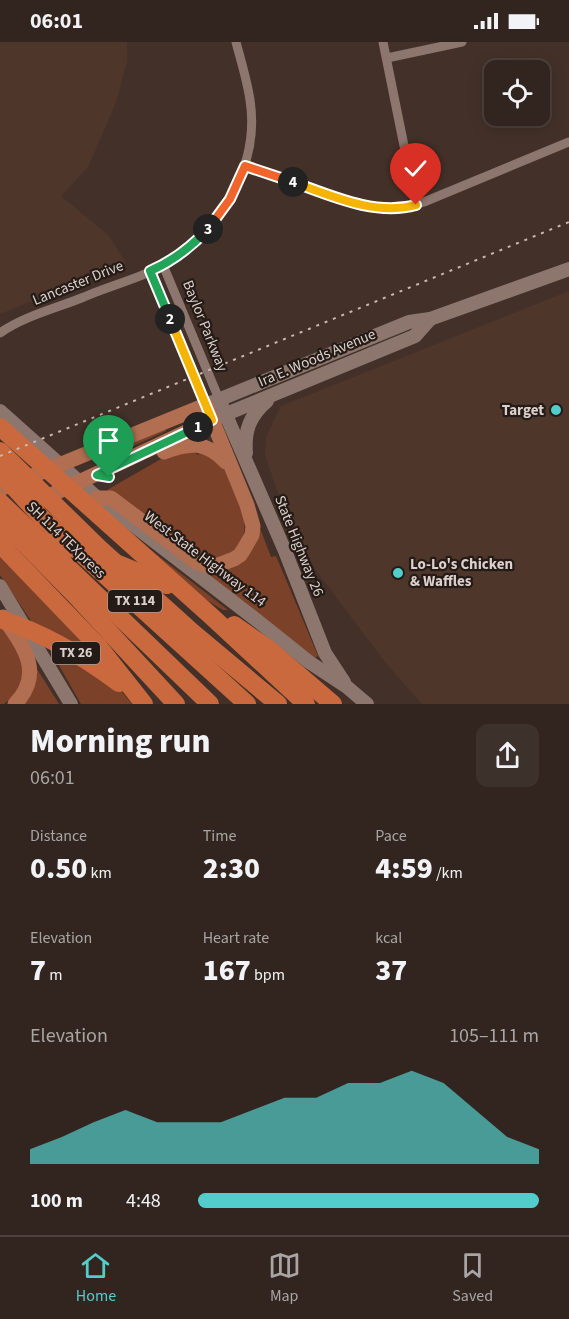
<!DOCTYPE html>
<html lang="en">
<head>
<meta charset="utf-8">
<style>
  :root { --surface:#32251f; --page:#3d312c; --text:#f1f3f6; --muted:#a8a5a4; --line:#4d423d; --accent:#53cdcb }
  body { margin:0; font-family:"Source Sans 3",sans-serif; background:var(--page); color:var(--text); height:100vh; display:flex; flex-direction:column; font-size:22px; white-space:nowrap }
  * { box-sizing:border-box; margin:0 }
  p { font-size:20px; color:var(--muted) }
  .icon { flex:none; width:33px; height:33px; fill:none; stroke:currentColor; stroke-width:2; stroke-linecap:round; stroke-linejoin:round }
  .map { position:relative; height:662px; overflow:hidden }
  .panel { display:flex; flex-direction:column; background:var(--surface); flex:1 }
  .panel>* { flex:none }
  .buttons { position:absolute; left:484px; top:18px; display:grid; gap:12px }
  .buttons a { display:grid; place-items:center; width:66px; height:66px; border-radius:12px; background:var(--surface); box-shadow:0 3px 15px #0003,0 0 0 2px var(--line); font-size:30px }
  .pin { position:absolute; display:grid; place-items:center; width:51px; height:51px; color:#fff; margin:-62px -26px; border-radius:50% 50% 50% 0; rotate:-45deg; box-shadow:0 0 6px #0007 }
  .pin .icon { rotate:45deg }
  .km { position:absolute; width:30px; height:30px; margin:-15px; border-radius:50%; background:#222; color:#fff; font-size:16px; line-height:30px; text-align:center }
  .round { display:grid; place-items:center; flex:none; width:63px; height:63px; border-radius:12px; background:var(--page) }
  .head { display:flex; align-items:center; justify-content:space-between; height:102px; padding:0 30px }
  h1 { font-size:33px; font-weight:800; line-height:45px }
  .metrics { display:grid; grid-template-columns:repeat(3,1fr); gap:9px; height:102px; padding:6px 30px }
  .metrics div { display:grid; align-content:center }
  .metrics b { font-size:30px; font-weight:800 }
  .metrics small { font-size:16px; font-weight:400 }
  .metrics p { font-size:16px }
  .chart { height:168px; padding:12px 30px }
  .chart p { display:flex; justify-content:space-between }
  .chart svg { width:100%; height:108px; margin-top:6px; fill:var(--accent); opacity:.7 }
  ul { padding:0 30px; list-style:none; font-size:20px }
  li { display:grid; grid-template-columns:96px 72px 1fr; align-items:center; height:45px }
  li i { height:15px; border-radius:8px; background:var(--accent) }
  .status { display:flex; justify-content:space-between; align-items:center; height:42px; padding:0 30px; background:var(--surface); direction:ltr }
  .status svg { height:16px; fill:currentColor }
  .tabs { display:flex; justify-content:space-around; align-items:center; height:84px; border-top:2px solid var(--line); background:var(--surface); font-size:16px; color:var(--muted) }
  .tabs a { display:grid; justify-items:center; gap:3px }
  .tabs .current { color:var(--accent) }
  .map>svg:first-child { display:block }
  .built { fill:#4f362b }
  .green { fill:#7b4229 }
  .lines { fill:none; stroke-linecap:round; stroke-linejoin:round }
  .minor { stroke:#8c766d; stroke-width:9 }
  .secondary { stroke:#8c766d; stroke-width:14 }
  .primary { stroke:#b16e51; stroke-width:15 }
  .motorway { stroke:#ca693e; stroke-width:18 }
  .rail { stroke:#c6b8b2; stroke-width:2; stroke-dasharray:3 6; stroke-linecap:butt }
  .split-1-casing { stroke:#fff; stroke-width:12 }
  .split-2-casing { stroke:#fff; stroke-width:12 }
  .split-3-casing { stroke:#fff; stroke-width:12 }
  .split-4-casing { stroke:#fff; stroke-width:12 }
  .split-5-casing { stroke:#fff; stroke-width:12 }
  .split-1 { stroke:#22a559; stroke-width:8 }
  .split-2 { stroke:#f5b400; stroke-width:8 }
  .split-3 { stroke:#22a559; stroke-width:8 }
  .split-4 { stroke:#f0652b; stroke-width:8 }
  .split-5 { stroke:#f5b400; stroke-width:8 }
  .poi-dot { fill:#53cdcb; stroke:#241b17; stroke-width:2 }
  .labels { text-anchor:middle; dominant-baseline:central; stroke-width:4.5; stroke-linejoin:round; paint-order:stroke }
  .shield { fill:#241b17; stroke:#a69a95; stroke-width:1.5 }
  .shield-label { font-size:14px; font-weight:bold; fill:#ddd0cb }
  .street-label { font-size:15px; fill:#ddd0cb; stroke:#241b17 }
  .poi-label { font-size:15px; font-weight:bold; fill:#ddd0cb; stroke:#241b17; text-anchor:end }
</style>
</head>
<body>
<div class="status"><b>06:01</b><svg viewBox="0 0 49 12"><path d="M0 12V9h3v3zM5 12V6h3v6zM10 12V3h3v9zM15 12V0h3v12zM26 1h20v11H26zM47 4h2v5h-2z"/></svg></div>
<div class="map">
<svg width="569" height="662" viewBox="0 0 569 662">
  <rect width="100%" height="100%" fill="#433129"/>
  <!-- built -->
  <g class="built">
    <polygon points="0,0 127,0 127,19 116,60 88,125 61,154 109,194 126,221 0,272"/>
    <polygon points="569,249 569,662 422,662 385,620 314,526 277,448 265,413 266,395 281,364"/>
  </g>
  <!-- green -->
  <g class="green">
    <polygon points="164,386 166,389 103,418 100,412"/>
    <path d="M204,409C210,414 218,419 222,424C227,430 229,439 232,446C242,467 254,493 232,510C223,517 211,518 201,515L107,448L168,413L194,410L198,413Z"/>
    <polygon points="260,486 271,515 276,514 318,614 315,616 204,530 213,528"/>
    <polygon points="134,495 228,568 223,568 175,539"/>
    <polygon points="0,515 78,593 100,622 36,586 0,533"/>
    <polygon points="0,586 7,586 23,623 22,640 11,656 4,662 0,662"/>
    <polygon points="49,606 121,649 132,662 81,662"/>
    <polygon points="37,627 59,662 22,662 34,629"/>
  </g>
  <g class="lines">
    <!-- minor -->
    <g class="minor">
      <polyline points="383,0 416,163"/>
      <polyline points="387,16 462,0"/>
      <polyline points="245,124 355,161 385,167 408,165 424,160 569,100"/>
      <polyline points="163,223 219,357"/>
      <polyline points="150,229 206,363"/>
      <path d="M0,291C24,274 57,266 84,255C111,243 143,236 168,220C222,188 260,122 250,58C247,38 241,19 236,0"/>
    </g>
    <!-- secondary -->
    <g class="secondary">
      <polyline points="219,357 285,509 325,611 344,640"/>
      <polyline points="206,363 409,280 430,277 569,227"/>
      <polyline points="0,369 93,452 259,580 309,620 347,645 367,662"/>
      <polyline points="219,375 415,294 430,277"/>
      <path d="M246,411C244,389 250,373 267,359"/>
      <polyline points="0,544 71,662"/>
    </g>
    <!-- primary -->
    <g class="primary">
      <path d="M164,410C190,400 206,399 226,420"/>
      <polyline points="0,447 206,363 247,463 253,484 252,493 244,507 240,513 234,517 218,523 209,524 196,520 111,456 97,456"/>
      <polyline points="38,459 212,378"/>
      <path d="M3,575C23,603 45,631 15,662"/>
    </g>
    <!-- motorway -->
    <g class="motorway">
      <polyline points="0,385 210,573 306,662"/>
      <polyline points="0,409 99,506 192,590 278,662"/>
      <polyline points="0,430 41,475 247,662"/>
      <polyline points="0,460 210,662"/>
      <polyline points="0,477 75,553 176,662"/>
      <path d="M0,494C60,497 113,518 167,543"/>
      <polyline points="0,502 99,605 144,662"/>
      <path d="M0,577C44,591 83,614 119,641"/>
      <polyline points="234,583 270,608 333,662"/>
    </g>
    <!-- rail -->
    <polyline class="rail" points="0,414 569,180"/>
  </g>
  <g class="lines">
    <defs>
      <polyline id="split-1" points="109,435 97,433 198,385"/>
      <polyline id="split-2" points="170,277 212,378 198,385"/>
      <path id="split-3" d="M170,277L150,229C173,219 191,205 208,187"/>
      <polyline id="split-4" points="208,187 230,157 245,124 293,140"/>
      <path id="split-5" d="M293,140C332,154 375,174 416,163"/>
    </defs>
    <!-- split-1 casing -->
    <use href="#split-1" class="split-1-casing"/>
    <!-- split-2 casing -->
    <use href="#split-2" class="split-2-casing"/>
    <!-- split-3 casing -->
    <use href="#split-3" class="split-3-casing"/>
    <!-- split-4 casing -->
    <use href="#split-4" class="split-4-casing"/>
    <!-- split-5 casing -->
    <use href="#split-5" class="split-5-casing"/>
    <!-- split-1 -->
    <use href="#split-1" class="split-1"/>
    <!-- split-2 -->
    <use href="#split-2" class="split-2"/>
    <!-- split-3 -->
    <use href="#split-3" class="split-3"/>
    <!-- split-4 -->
    <use href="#split-4" class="split-4"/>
    <!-- split-5 -->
    <use href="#split-5" class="split-5"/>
  </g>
  <!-- markers -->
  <g class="poi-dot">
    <circle cx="556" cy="368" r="6"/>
    <circle cx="398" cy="531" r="6"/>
  </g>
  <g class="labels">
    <!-- shield labels -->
    <g class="shield">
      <rect x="108" y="548" width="54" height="22" rx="4.5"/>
      <rect x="52" y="600" width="48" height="22" rx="4.5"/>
    </g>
    <g class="shield-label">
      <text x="135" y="559">TX 114</text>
      <text x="76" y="611">TX 26</text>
    </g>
    <!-- street labels -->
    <g class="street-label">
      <text transform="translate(78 241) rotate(-22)">Lancaster Drive</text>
      <text transform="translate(205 284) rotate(68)">Baylor Parkway</text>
      <text transform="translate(317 316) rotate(-23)">Ira E. Woods Avenue</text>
      <text transform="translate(66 498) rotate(44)">SH 114 TEXpress</text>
      <text transform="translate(299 504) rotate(68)">State Highway 26</text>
      <text transform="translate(205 517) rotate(37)">West State Highway 114</text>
    </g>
    <!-- poi labels -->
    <g class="poi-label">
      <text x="544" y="368">Target</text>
      <text x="410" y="522" text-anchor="start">Lo-Lo's Chicken<tspan x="410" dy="17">&amp; Waffles</tspan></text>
    </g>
  </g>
</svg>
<div class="buttons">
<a><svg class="icon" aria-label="locate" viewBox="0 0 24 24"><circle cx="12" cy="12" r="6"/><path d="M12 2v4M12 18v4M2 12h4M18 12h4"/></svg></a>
</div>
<div class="pin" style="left:109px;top:435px;background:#1e9e55"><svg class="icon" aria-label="arrive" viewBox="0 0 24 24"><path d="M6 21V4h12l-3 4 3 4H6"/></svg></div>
<div class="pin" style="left:416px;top:163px;background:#d93025"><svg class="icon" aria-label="check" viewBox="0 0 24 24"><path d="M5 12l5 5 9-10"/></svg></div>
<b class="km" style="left:198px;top:385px">1</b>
<b class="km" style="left:170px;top:277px">2</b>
<b class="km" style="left:208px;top:187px">3</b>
<b class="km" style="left:293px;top:140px">4</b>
</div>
<section class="panel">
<div class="head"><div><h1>Morning run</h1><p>06:01</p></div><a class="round"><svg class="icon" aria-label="share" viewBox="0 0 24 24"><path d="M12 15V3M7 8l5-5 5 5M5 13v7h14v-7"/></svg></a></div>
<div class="metrics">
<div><p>Distance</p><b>0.50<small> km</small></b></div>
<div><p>Time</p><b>2:30</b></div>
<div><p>Pace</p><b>4:59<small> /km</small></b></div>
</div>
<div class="metrics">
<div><p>Elevation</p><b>7<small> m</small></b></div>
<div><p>Heart rate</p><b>167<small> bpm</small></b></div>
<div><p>kcal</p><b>37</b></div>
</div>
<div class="chart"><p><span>Elevation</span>105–111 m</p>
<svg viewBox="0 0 160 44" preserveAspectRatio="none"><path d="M0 44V38L10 33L20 27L30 22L40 27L50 27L60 27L70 22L80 17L90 17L100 11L110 11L120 6L130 11L140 22L150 33L160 38V44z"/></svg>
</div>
<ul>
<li><b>100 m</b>4:48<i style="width:100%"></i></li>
</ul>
</section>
<nav class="tabs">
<a class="current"><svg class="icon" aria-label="home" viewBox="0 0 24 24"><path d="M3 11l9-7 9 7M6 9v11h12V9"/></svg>Home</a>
<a><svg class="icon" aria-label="map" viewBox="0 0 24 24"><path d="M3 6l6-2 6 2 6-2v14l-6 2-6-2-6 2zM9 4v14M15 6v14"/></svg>Map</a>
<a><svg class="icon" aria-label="saved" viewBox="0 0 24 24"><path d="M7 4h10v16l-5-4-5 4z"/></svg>Saved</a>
</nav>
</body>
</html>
